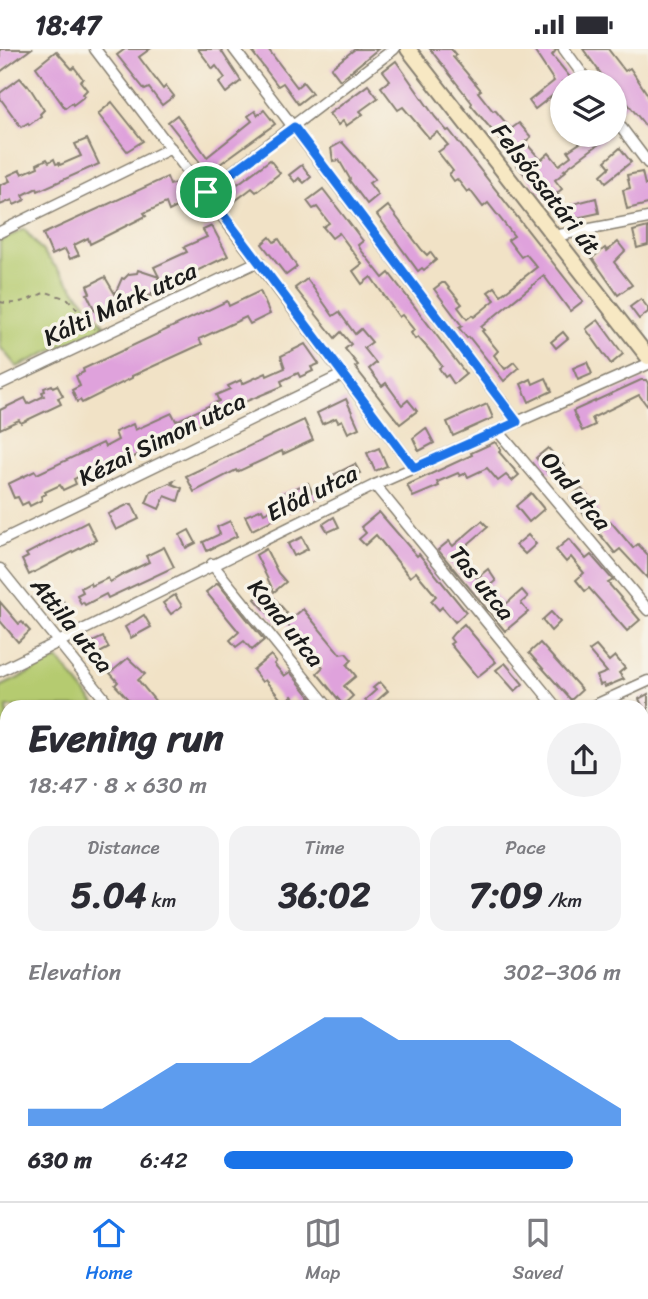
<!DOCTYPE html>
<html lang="en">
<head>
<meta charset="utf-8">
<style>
  :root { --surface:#fff; --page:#f2f2f3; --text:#2b2b33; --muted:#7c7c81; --line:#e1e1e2; --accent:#1a73e8 }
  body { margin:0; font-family:Sriracha,sans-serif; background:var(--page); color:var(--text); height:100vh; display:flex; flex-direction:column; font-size:26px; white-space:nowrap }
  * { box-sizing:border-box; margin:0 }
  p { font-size:23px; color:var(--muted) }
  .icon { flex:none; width:38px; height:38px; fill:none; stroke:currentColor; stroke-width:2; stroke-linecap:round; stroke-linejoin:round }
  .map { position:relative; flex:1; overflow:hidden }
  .panel { position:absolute; left:0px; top:651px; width:649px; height:502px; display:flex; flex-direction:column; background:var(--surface); border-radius:21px 21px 0 0; box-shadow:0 2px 5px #0004 }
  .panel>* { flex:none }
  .controls { position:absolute; left:550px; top:21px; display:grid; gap:14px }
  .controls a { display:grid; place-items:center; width:77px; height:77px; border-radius:50%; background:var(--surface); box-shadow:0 2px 5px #0004; font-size:35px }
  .pin { position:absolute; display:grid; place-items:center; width:60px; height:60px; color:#fff; margin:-30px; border:4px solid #fff; border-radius:50%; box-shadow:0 2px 7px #0007 }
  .round { display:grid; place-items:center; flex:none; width:74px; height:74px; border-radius:37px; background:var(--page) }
  .head { display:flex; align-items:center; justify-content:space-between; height:119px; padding:0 28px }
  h1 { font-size:38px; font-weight:700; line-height:52px }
  .metrics { display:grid; grid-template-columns:repeat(3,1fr); gap:10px; height:119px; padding:7px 28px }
  .metrics div { display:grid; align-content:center; border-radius:18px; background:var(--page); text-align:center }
  .metrics b { font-size:35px; font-weight:700 }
  .metrics small { font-size:19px; font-weight:400 }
  .metrics p { font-size:19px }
  .chart { height:196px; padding:14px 28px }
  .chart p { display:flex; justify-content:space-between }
  .chart svg { width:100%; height:126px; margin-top:7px; fill:var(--accent); opacity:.7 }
  ul { padding:0 28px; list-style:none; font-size:23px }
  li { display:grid; grid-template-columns:112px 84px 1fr; align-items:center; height:52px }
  li i { height:18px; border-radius:9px; background:var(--accent) }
  .status { display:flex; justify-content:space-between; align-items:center; height:49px; padding:0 35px; background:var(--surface); direction:ltr }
  .status svg { height:19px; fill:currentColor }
  .tabs { display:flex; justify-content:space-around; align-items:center; height:98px; border-top:2px solid var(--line); background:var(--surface); font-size:19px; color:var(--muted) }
  .tabs a { display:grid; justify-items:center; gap:4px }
  .tabs .selected { color:var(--accent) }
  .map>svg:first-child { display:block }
  .green { fill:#b5cb6f; stroke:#687446; stroke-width:2 }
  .forest { fill:#90af62; stroke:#56663f; stroke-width:2 }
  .building { fill:#dfa2dc }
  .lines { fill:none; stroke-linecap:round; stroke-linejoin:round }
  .street-casing { stroke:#867f71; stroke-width:13 }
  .secondary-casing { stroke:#867f71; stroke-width:18 }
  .path { stroke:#867f71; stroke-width:2; stroke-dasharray:5 5; stroke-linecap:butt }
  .street { stroke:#fff; stroke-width:10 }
  .secondary { stroke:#f7e8c3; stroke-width:14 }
  .route-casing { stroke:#fff; stroke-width:14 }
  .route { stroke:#1a73e8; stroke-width:9 }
  .labels { text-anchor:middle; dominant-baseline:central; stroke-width:7; stroke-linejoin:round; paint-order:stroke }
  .street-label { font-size:24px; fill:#1c1c1c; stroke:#f7f3e8 }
</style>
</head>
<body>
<div class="status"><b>18:47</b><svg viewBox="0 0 49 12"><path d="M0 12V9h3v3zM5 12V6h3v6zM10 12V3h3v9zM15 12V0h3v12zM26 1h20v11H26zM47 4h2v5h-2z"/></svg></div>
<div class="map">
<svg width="648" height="1152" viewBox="0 0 648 1152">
  <rect width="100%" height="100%" fill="#f7f3e8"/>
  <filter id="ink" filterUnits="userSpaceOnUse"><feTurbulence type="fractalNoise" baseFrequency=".0143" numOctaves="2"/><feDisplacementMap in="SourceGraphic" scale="14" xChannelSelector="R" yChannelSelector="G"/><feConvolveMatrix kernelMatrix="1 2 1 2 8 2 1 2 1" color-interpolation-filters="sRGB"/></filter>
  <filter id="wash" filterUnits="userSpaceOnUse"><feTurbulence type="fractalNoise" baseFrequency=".00686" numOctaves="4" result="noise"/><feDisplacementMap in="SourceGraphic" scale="28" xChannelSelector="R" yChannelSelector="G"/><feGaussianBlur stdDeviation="1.57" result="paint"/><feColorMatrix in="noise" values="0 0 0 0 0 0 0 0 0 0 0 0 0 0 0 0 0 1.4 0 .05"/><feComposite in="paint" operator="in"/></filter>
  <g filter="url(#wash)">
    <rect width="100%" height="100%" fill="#f1e2c6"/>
    <!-- green -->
    <g class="green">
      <polygon points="24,180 105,277 17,318 0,298 0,192"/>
      <polygon points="58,610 97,658 7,658 7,775 2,779 0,776 0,638"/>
    </g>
    <!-- forest -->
    <polygon class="forest" points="648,976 648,1152 0,1152 0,996 7,996 7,1146 642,1146 642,977"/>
    <g id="blocks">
      <!-- building -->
      <g class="building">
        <polygon points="0,0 31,0 0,23"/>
        <polygon points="125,0 150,0 139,8 163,40 166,37 174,47 162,56 149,39 145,41 117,6"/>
        <polygon points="198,0 220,0 241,32 226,44 219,34 225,29 216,17 213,20"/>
        <polygon points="258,0 268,0 297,38 303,33 312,44 298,55 283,34 278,37 253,4"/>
        <polygon points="355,0 378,0 340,31 331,19"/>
        <polygon points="430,0 451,0 456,6 453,8 481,41 478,43 493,62 495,61 511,80 519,74 531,88 525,93 541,111 549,104 559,116 571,107 568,102 592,86 611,86 564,121 566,122 555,131 562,140 557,144 559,147 550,155 513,112 516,110 471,56 472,54"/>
        <polygon points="533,0 557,0 552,6 574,33 562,33 562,42 561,40 535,60 529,52 554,32"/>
        <polygon points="583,0 608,0 625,22 630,19 648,46 648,80 628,55 620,61 616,55 621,51 614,43 614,33 607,33"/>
        <polygon points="56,2 72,20 74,18 83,30 80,32 87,41 83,45 85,47 73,56 72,54 65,59 36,18"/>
        <polygon points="396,12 435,68 447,82 449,81 583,252 570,262 544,227 481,278 484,281 482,282 498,302 494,306 505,320 514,313 519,319 504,332 469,288 467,289 459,279 462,277 434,240 442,234 445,234 462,255 458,258 467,270 472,266 474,268 495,251 488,243 495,238 501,246 537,218 526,205 521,208 508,191 514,187 488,154 483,158 470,141 467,143 457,130 454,132 449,125 453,122 438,103 448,96 437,83 429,89 403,58 398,61 381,38 390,31 383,22"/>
        <polygon points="20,29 27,37 28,36 44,61 40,65 41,67 29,76 28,74 21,78 0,49 0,44"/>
        <polygon points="368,36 378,49 360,62 363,65 346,77 343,72 338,76 329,65"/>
        <polygon points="112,53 143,92 127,102 98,65"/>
        <polygon points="264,61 275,75 220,115 221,117 210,126 168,73 177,66 207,108 252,72 248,67 255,62 258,66"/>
        <polygon points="87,90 99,115 38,142 37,139 23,146 25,151 14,156 12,151 0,156 0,136 10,132 7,127 20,121 22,125 38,118 37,115 47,110 49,113 54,110 56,115 59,114 60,116 81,107 75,95"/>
        <polygon points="342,93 375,130 369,134 378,146 367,155 349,131 350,130 339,111 333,112 331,99"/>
        <polygon points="620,99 631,113 606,133 601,126 610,118 605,112"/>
        <polygon points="270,111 280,124 256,143 252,139 231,155 224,145"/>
        <polygon points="302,116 311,128 304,134 299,129 295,133 289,126"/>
        <polygon points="642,123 645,136 648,136 648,155 627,160 623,141 630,139 627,126"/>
        <polygon points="167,128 170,136 175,134 181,147 178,149 181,156 169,162 166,154 144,164 146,167 90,195 88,189 74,196 79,206 70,210 65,200 52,206 43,185"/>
        <polygon points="323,140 363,192 358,196 361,201 383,229 389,224 466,325 454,335 448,326 445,328 439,319 442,317 432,304 418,288 415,290 411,284 414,281 402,266 399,268 371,228 362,235 353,222 362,215 339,184 332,189 323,178 329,174 317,158 313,160 307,152"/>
        <polygon points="596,149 599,164 567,171 554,160"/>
        <polygon points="388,157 422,201 427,206 430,203 436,211 424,221 422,219 418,222 377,166"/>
        <polygon points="212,177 228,207 163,238 159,228 151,247 147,246 135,251 133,255 130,254 110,263 109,261 97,266 87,245 90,244 87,237 105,228 115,245 122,229 124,230 129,225 137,224 138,221 159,228 154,218 187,203 184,198 207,188 203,181"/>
        <polygon points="648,178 648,196 637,199 633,182"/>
        <polygon points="270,188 274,193 279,190 297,218 286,226 262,195"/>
        <polygon points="618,193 625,202 614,213 632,236 618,246 592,209 605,199 607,202"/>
        <polygon points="307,230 333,267 339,263 355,285 361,280 372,293 364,299 376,314 369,320 382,337 386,334 402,356 408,351 417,362 400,375 355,318 358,316 345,300 351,295 341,283 335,289 295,239"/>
        <polygon points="260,242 270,265 250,275 246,268 199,290 202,295 132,327 132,329 82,354 80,351 77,353 72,341 80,337 76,327 84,323 83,320 227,252 229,257"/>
        <polygon points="641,250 648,259 648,263 639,270 630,258"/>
        <polygon points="598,271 623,305 611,315 586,280"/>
        <polygon points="563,283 568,289 556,299 551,293"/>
        <polygon points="305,295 319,315 311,318 313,322 300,328 298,324 281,332 283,337 218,364 219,367 191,380 190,378 174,385 175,388 164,393 163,390 146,398 148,401 91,429 88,423 74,430 76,435 63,441 60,436 45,443 46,445 41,447 42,451 30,457 28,453 22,456 18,448 14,449 8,435 35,422 37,425 103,394 105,398 118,391 115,383 133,375 135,381 172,364 176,372 219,352 216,346 230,340 228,337 241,331 242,335 266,324 267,327 285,319 281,307"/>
        <polygon points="587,313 592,325 578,331 573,319"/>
        <polygon points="546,329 552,342 529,353 521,335 531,330 533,335"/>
        <polygon points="641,331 646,331 648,334 648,358 639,346 592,369 595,376 582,382 573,362"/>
        <polygon points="52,336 53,338 57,336 63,347 58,349 61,355 21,374 19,371 0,380 0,361 25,349 28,355 44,347 42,343 45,342 44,339"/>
        <polygon points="346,350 359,379 348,384 342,371 338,373 336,369 322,375 317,364"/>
        <polygon points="487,355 493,369 453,387 447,373"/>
        <polygon points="304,371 313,391 283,405 282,402 237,423 236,421 194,443 186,427"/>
        <polygon points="426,379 434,394 419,402 413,389"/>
        <polygon points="495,393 501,401 499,403 519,426 512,432 506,426 498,432 487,419 468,428 466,424 460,427 458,424 437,433 439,437 413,448 407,436 472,406 471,404"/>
        <polygon points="379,399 387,417 375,422 367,404"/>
        <polygon points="548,399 564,417 548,424 536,409"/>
        <polygon points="355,415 360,424 357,425 359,429 252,481 245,467 262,460 264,464 283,455 278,446 308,434 312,443 331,433 329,428"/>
        <polygon points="174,432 172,435 182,439 178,452 165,447 159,460 146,454 151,442"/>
        <polygon points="581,439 600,462 589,471 570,449"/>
        <polygon points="531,444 544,460 529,473 516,457"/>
        <polygon points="129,455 132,455 139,470 116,481 108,465"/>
        <polygon points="379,463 417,507 419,505 466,563 455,573 442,558 439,561 431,552 436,547 416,523 410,528 376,486 365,496 359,490 366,484 361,478"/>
        <polygon points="334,468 339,478 328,483 323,475"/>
        <polygon points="230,472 237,487 207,502 203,493 220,485 217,478"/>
        <polygon points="482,472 488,478 461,501 471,513 467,517 477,529 488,520 496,532 489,538 505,556 522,541 528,548 521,554 528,563 505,582 438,501 449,492 453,497"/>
        <polygon points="87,473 96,491 29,526 22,511 28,508 26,505"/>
        <polygon points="611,473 633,499 638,495 648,506 648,530 620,500 615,504 599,484"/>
        <polygon points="189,481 196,494 186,499 180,486"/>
        <polygon points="528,486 536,495 525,505 516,496"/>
        <polygon points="302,488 308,500 294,507 288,495"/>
        <polygon points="569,490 586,510 591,506 613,531 608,534 640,571 627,582 589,539 585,542 576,531 584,524 571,508 566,513 556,501"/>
        <polygon points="164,498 174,518 108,549 106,545 85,556 83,553 81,555 77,546 83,543 81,539 90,534 91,537 108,529 110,533 124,525 149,513 146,507"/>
        <polygon points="266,500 278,524 286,533 274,543 256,506"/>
        <polygon points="218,534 264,591 252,601 244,592 236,598 230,591 239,583 206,543"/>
        <polygon points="266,540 287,564 276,573 255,550"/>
        <polygon points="175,546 182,557 171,565 163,554"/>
        <polygon points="62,551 72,562 61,572 51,560"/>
        <polygon points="0,553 19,575 22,573 30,582 18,593 0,572"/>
        <polygon points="303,560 340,605 346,604 352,611 347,616 356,627 344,637 353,647 343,656 317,624 323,618 286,574"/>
        <polygon points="551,563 560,573 551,582 542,571"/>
        <polygon points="144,566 151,578 131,589 125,578"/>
        <polygon points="464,575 496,613 477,628 450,595 453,593 450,589 454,584"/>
        <polygon points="103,588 109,599 92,608 86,596"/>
        <polygon points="540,594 582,641 571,651 529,604"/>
        <polygon points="596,597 609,612 615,607 625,619 619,624 624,630 605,638 604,635 600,636 597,627 607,623 589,602"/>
        <polygon points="271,606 276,613 274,615 284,627 290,623 318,658 301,658 292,647 284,654 265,631 262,633 253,621"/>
        <polygon points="128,609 145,625 138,631 157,654 152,658 135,658 115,636 118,633 110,624"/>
        <polygon points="505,614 523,635 515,642 496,621"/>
        <polygon points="380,633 388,642 371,657 365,651 376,641 373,639"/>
        <polygon points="648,645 648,668 639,650"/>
      </g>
    </g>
  </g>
  <g filter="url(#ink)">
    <use href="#blocks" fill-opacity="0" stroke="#867f71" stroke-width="2"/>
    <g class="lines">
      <defs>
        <g id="street">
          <polyline points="95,0 414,419"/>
          <polyline points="234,0 517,373"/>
          <polyline points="564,0 588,33"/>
          <polyline points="614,69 648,114"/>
          <polyline points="206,143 394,0"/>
          <polyline points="0,183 171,99"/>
          <polyline points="554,187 648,169"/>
          <polyline points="0,335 259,212"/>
          <polyline points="498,382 648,561"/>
          <polyline points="375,436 556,658"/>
          <polyline points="0,492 342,326"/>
          <polyline points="212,515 328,658"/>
          <polyline points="0,520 111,658"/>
          <polyline points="0,622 375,436 648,315"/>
          <polyline points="591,658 648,632"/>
          <polyline points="642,743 648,749"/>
          <polyline points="642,781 648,778"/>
          <polyline points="0,786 7,781"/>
          <polyline points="0,799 7,807"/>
          <polyline points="642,913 648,920"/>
          <polyline points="0,927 7,923"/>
          <polyline points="642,965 648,964"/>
          <polyline points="0,990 7,990"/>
        </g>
        <polyline id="secondary" points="408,0 648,308"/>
      </defs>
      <!-- street casing -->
      <use href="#street" class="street-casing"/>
      <!-- secondary casing -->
      <use href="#secondary" class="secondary-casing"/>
      <!-- path -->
      <g class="path">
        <path d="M0,253C17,257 30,250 46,243L68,250L94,280"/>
        <polyline points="81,658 91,651"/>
        <polyline points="0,1103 7,1108"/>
        <polyline points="642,1117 648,1117"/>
        <polyline points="0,1144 7,1144"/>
        <polyline points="34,1146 43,1152"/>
        <polyline points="202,1152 208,1146"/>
      </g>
      <!-- street -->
      <use href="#street" class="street"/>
      <!-- secondary -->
      <use href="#secondary" class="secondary"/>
    </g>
  </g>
  <g class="lines" filter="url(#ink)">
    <defs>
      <polygon id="route" points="294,78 517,373 414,419 206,143"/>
    </defs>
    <!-- route casing -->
    <use href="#route" class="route-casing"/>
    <!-- route -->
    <use href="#route" class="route"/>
  </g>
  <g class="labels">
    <!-- street labels -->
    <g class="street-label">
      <text transform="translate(546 140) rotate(52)">Felsőcsatári út</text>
      <text transform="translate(120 255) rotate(-25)">Kálti Márk utca</text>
      <text transform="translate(162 390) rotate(-26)">Kézai Simon utca</text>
      <text transform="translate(576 442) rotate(50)">Ond utca</text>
      <text transform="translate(312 444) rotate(-26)">Előd utca</text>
      <text transform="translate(482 534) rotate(51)">Tas utca</text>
      <text transform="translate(286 574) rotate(51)">Kond utca</text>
      <text transform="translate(72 576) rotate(51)">Attila utca</text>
    </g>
  </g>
</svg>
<div class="controls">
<a><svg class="icon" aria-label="layers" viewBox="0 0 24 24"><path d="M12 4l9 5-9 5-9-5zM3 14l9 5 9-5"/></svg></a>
</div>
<div class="pin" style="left:206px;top:143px;background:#1e9e55"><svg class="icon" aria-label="arrive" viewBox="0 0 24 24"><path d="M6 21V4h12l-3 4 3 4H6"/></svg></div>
<section class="panel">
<div class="head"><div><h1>Evening run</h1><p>18:47 · 8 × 630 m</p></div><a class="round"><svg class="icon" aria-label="share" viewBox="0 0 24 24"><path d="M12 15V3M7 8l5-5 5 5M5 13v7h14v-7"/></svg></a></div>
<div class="metrics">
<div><p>Distance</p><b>5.04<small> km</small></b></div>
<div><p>Time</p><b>36:02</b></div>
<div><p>Pace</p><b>7:09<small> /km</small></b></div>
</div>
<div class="chart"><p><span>Elevation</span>302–306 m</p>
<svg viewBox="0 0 160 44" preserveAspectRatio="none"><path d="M0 44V38L10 38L20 38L30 30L40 22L50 22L60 22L70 14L80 6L90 6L100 14L110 14L120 14L130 14L140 22L150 30L160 38V44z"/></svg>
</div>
<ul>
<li><b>630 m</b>6:42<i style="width:88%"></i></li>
</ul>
</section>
</div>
<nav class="tabs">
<a class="selected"><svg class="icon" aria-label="home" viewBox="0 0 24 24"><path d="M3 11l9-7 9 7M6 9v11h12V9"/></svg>Home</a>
<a><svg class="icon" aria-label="map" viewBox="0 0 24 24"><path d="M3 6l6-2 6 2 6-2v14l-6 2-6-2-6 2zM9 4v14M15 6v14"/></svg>Map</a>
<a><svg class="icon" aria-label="saved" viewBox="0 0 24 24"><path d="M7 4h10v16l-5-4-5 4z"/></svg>Saved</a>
</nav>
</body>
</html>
